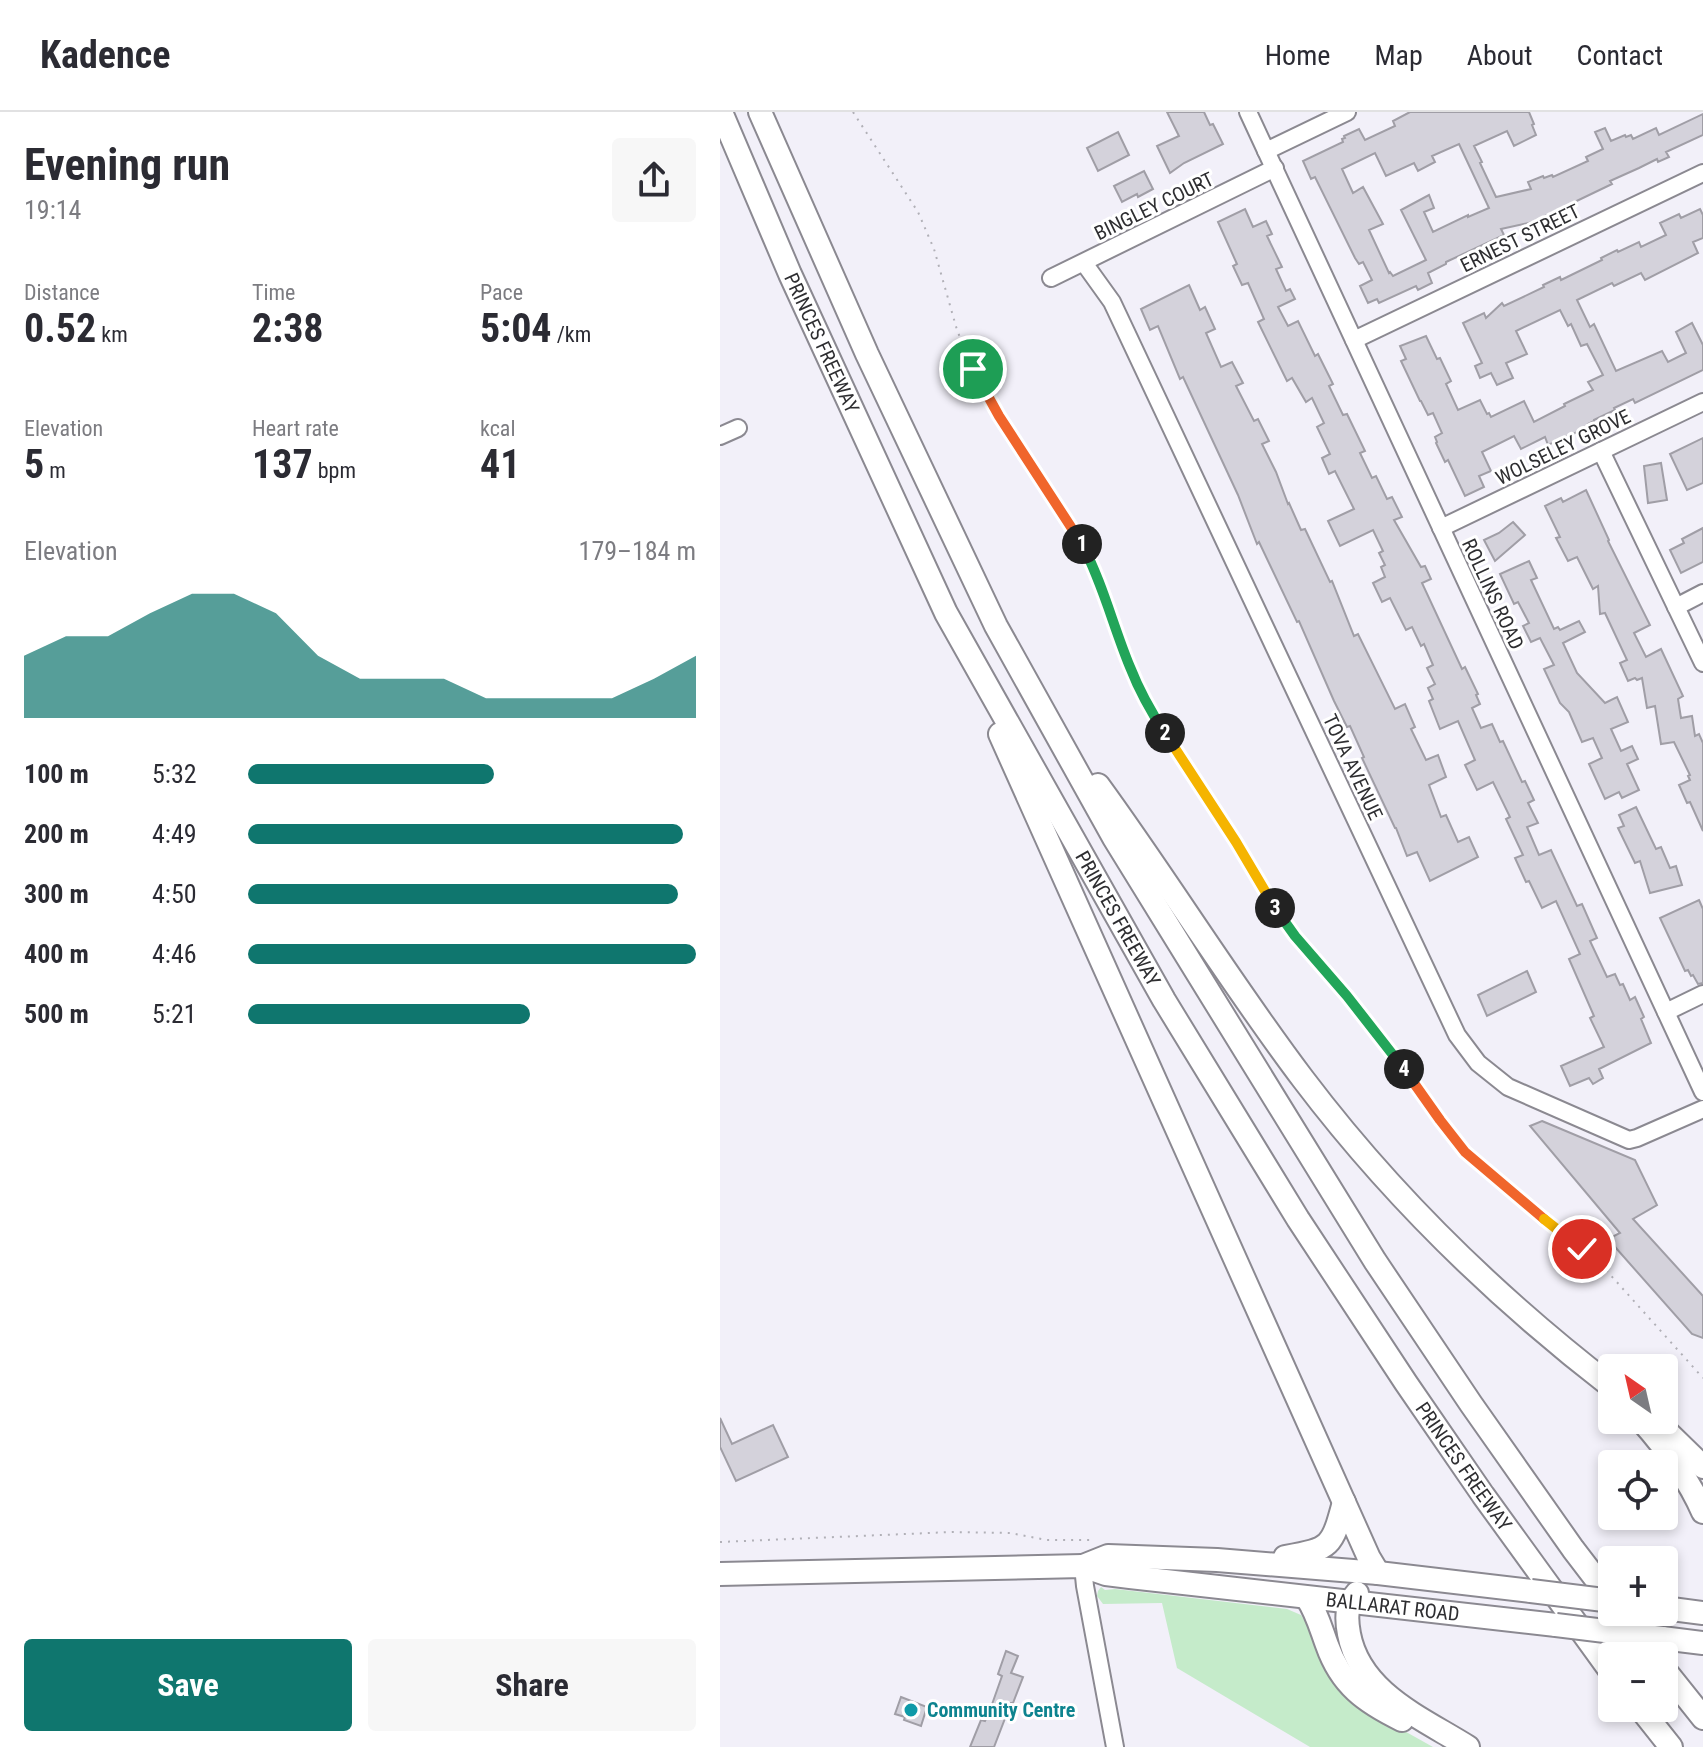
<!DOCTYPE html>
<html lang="en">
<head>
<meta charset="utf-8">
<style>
  :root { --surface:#fff; --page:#f7f7f7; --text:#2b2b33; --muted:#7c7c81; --line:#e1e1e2; --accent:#0f766e }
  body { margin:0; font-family:"Roboto Condensed",sans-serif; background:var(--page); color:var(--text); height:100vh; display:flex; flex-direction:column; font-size:30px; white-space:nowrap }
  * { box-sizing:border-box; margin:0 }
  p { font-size:26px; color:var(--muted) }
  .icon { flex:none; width:44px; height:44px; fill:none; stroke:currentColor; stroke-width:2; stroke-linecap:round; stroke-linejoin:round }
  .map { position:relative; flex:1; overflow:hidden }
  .drawer { display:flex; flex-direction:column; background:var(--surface); width:720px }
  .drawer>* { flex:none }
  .needle { width:52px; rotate:326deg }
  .buttons { position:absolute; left:878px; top:1242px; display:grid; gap:16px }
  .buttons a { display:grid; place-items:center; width:80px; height:80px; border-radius:8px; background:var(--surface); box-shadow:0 4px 12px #0003; font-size:40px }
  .pin { position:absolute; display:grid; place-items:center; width:68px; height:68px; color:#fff; margin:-34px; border:4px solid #fff; border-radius:50%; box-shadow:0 2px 8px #0007 }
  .km { position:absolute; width:40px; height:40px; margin:-20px; border-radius:50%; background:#222; color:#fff; font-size:22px; line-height:40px; text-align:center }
  .round { display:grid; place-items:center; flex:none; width:84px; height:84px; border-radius:8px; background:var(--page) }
  .overview { display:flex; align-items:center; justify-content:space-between; height:136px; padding:0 24px }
  h1 { font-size:44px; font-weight:700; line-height:60px }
  .figures { display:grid; grid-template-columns:repeat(3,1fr); gap:12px; height:136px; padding:8px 24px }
  .figures div { display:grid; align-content:center }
  .figures b { font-size:40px; font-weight:700 }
  .figures small { font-size:22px; font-weight:400 }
  .figures p { font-size:22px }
  .chart { height:224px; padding:16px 24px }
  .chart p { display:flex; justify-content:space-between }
  .chart svg { width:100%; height:144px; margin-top:8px; fill:var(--accent); opacity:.7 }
  .cta { display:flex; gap:16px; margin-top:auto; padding:16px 24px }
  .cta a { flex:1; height:92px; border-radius:8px; background:var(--accent); color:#fff; font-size:32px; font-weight:700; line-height:92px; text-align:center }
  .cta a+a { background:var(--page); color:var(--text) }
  ul { padding:0 24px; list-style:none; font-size:26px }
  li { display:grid; grid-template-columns:128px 96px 1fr; align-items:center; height:60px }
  li i { height:20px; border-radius:10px; background:var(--accent) }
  header { display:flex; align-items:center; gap:48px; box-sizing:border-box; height:112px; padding:0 40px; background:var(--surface); border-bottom:2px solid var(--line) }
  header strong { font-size:38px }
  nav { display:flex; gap:44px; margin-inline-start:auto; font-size:28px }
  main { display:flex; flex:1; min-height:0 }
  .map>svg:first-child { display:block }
  .green { fill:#c5ebca }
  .building { fill:#d4d2db; stroke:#a09ea6; stroke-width:2; fill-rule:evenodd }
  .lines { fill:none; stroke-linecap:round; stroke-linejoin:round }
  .minor-casing { stroke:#8b8991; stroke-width:20 }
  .highway-casing { stroke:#8b8991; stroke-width:26 }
  .path { stroke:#b1b0b7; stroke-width:2; stroke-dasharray:2 6; stroke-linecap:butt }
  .minor { stroke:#fff; stroke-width:16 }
  .highway { stroke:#fff; stroke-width:22 }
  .highway-bridge-casing { stroke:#8b8991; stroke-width:26; stroke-linecap:butt }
  .highway-bridge { stroke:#fff; stroke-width:22 }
  .split-1-casing { stroke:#fff; stroke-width:16 }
  .split-2-casing { stroke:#fff; stroke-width:16 }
  .split-3-casing { stroke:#fff; stroke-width:16 }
  .split-4-casing { stroke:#fff; stroke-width:16 }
  .split-5-casing { stroke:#fff; stroke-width:16 }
  .split-6-casing { stroke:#fff; stroke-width:16 }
  .split-1 { stroke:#f0652b; stroke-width:10 }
  .split-2 { stroke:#22a559; stroke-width:10 }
  .split-3 { stroke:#f5b400; stroke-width:10 }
  .split-4 { stroke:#22a559; stroke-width:10 }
  .split-5 { stroke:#f0652b; stroke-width:10 }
  .split-6 { stroke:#f5b400; stroke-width:10 }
  .culture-dot { fill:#0f9aa8; stroke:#fff; stroke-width:3 }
  .labels { text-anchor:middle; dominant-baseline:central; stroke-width:6; stroke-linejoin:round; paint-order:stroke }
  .street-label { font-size:20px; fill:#2e2e31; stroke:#fff }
  .culture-label { font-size:20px; font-weight:bold; fill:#0d838f; stroke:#fff; text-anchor:start }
</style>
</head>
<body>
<header>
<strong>Kadence</strong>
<nav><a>Home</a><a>Map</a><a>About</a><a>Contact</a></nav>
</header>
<main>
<section class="drawer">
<div class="overview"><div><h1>Evening run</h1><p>19:14</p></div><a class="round"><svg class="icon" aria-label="share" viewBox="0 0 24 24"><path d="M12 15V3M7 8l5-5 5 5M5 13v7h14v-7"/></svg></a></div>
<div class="figures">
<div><p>Distance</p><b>0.52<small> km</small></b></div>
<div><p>Time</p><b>2:38</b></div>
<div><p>Pace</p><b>5:04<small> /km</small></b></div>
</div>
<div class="figures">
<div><p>Elevation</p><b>5<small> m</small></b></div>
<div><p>Heart rate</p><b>137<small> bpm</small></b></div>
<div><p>kcal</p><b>41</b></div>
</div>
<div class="chart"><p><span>Elevation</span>179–184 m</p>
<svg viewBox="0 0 160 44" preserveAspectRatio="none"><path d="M0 44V25L10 19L20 19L30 12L40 6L50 6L60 12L70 25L80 32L90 32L100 32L110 38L120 38L130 38L140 38L150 32L160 25V44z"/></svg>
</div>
<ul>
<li><b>100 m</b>5:32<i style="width:55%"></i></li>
<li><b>200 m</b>4:49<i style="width:97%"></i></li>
<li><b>300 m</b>4:50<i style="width:96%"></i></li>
<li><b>400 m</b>4:46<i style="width:100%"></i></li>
<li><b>500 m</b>5:21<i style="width:63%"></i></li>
</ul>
<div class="cta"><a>Save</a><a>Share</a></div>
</section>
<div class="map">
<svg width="983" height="1635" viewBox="0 0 983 1635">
  <rect width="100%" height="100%" fill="#f2f0f9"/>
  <!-- green -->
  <polygon class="green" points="381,1475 385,1478 395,1477 567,1497 581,1503 589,1516 595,1515 645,1597 713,1635 590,1635 457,1556 442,1491 383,1492 377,1484 378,1479"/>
  <!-- building -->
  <g class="building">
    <polygon points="447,0 484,0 490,13 493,12 503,32 464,51 450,61 437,34 459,24"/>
    <path d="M690,0H809L814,12L812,13L816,23L794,34L787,19L754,34L762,50L760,51L776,85L811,77L808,70L823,64L824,66L832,63L833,65L868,49L866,45L883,37L875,20L885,16L891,29L905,23L906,25L911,23L913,27L936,16L939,23L983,2V23L946,40L949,45L938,50L937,47L919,56L890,69L892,72L813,110L781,117L784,123L726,150V152L708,161L712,171L698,178L696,174L659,191L657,187L648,191L640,174L652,168L643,150L639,152L635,146L595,65L591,67L583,49L623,30L622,27L625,26L624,24L639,17L645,28L675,14L673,9ZM739,32L769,96L748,105V103L713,120L704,100L714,96L709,83L681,98L706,148L673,164L670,160L669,161L649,118L663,112L643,75L633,81L622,57L655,41L666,64L694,51L698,59L715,50L712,44Z"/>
    <polygon points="398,20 409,43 378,59 367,36"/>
    <polygon points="424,59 433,77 418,85 417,82 402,90 394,74"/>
    <polygon points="525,97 533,115 546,109 552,122 547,124 562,155 556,157 566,179 570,177 575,187 558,195 568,214 578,209 595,244 598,242 613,272 609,274 623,303 627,302 645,339 640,341 652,366 656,364 667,387 672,385 682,405 674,408 701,455 705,454 711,467 702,471 742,557 745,555 758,582 756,583 760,592 752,596 761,616 772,612 780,630 783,629 802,670 805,669 814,688 808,691 818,711 807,715 819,743 831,738 857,794 862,792 877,826 870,829 887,865 895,862 900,873 903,872 910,888 915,885 924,905 921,907 931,931 879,957 883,966 873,972 869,966 850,974 841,954 884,935 870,906 874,904 849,847 860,842 836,789 822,796 809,769 806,770 795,746 803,743 786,707 790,705 773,670 757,678 745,653 755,648 738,609 720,617 709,589 713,587 708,576 715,572 707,556 713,553 704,532 701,534 692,515 686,518 670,486 662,490 653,471 665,465 661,455 665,453 659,441 663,439 653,418 620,434 608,409 634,397 615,359 609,362 602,346 610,342 597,315 604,311 592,286 586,290 572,266 567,269 538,210 544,207 528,171 522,173 513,154 517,152 498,110"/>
    <polygon points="980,97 983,103 983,126 973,130 978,141 925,168 921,161 894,174 892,171 857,188 870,215 874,212 896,259 942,239 948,250 966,241 956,220 972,211 983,233 983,258 915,291 913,287 894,296 895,298 874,308 874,309 868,312 869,315 828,333 825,325 801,337 794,324 762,340 771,359 759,364 764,375 745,384 728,348 725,350 716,331 717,330 715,325 722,321 713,301 708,303 701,289 700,289 681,249 686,247 680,234 706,224 717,247 720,246 731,269 726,272 738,298 760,288 767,302 769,301 771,305 804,289 814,310 845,294 844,292 873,278 868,270 883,263 867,232 861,234 851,212 848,214 840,198 796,219 807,242 786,251 793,266 777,273 771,261 760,266 755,254 762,251 743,211 764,201 766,206 782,191 784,194 824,175 823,173 840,165 841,168 882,148 881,146 897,138 898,140 919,130 921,135 946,123 940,111 959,102 961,106"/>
    <polygon points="469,173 480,198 485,195 495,217 486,221 501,255 512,250 523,271 516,274 534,309 538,307 549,329 542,332 556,360 568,392 569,391 581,418 585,417 610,470 612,469 634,524 638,522 675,597 685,592 695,615 691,617 706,648 718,643 726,665 709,673 721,705 726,703 738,730 749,725 758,745 710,769 697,740 687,744 676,716 675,716 642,646 644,645 630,614 627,615 614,589 579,509 577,510 539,430 537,432 518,383 463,265 460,267 438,214 430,218 421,197"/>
    <polygon points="983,326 983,371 967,378 950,342"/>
    <polygon points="941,351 947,388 928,391 924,354"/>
    <polygon points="866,378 889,428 888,429 930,513 914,521 926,545 941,537 963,584 958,587 961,606 972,604 975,624 979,622 983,631 983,719 970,690 967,691 959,673 970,668 968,664 970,663 954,630 941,632 935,594 927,596 922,566 917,568 915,566 908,569 900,551 907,548 885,501 880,502 878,474 873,477 857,445 848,449 836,426 840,425 825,394 841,386 843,390"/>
    <polygon points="793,410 805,423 775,449 764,428 779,421"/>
    <polygon points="983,416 983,450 961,461 950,438 964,431 962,427"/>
    <polygon points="809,449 817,466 811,468 834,517 838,515 840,518 859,509 865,520 843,531 857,561 885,591 897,585 908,610 891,617 901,639 912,634 918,647 907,652 919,678 902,686 899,680 885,687 869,652 882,646 873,626 862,630 849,600 840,591 824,557 834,553 820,526 811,530 803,514 809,511 798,490 794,492 780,462"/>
    <polygon points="916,695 936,737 941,735 950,756 956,754 962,773 930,781 920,749 915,751 898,716 904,714 899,703"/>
    <polygon points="979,788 983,797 983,871 978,872 973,863 971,864 968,858 965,859 940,806"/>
    <polygon points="807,859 816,880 767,904 758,883"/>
    <polygon points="822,1009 915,1048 937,1093 913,1107 983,1184 983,1226 972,1222 888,1127 900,1121 810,1014"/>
    <polygon points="0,1306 12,1332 53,1313 68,1345 16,1369 0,1335"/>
    <polygon points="286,1539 298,1544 291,1561 303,1565 293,1591 291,1591 274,1635 250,1635 261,1608 265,1609 270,1598 282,1564 278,1562"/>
    <polygon points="181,1585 207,1595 201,1614 184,1608 185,1605 175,1602"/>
  </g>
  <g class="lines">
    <defs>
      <g id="minor">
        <polyline points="528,0 983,980"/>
        <polyline points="546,39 627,0"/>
        <polyline points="364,151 392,190 737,923 758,951 788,975 909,1028 917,1026 983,997"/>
        <polyline points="331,166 555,56"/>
        <polyline points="634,228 983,61"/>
        <polyline points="0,324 18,316"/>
        <polyline points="881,339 983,551"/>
        <polyline points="721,416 983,290"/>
        <polyline points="956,495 983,481"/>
        <polyline points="946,900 983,882"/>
        <polyline points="363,1454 365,1474 395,1635"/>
      </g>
      <g id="highway">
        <path id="s1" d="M1,0L70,162L226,501L444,888L578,1107L686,1271L763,1383L892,1561"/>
        <polyline points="40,0 147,242 276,514 394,726 655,1149 751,1292 853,1437 892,1488"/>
        <polyline points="280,622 649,1446 658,1461"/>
        <path d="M378,673C448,769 511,872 583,967C670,1082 778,1187 892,1275"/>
        <path d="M921,1308C946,1336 968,1366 983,1400"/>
        <polyline points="938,1311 983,1355"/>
        <path d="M565,1445C611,1437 612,1435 624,1390"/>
        <polyline points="363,1454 388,1444 497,1448 658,1461 811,1479"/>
        <path id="s2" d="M0,1462L363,1454L386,1462L410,1465L836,1513"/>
        <path d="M637,1481C626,1493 626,1506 629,1522C640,1581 702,1606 748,1635"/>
        <path d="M587,1486C597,1501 601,1517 607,1533C621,1573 645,1590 682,1608"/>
        <polyline points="944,1496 983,1501"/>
        <polyline points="901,1500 934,1544"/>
        <polyline points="942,1526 983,1531"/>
        <polyline points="944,1557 983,1606"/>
        <polyline points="920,1596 951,1635"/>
      </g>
    </defs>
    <!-- minor casing -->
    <use href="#minor" class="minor-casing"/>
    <!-- highway casing -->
    <use href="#highway" class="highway-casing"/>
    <!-- path -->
    <g class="path">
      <polyline points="133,0 198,100 214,137 237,218 253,257 279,304 363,434 384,481 410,555 434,606 516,730 564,811 666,932 720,1008 745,1040 791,1080 886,1158 983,1266"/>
      <polyline points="0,1430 232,1420 290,1421 327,1428 374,1428"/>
    </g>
    <!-- minor -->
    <use href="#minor" class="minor"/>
    <!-- highway -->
    <use href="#highway" class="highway"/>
    <defs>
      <g id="highway-bridge">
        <polyline points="811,1479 892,1489"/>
        <polyline points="836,1513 942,1526"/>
      </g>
    </defs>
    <!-- highway-bridge casing -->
    <use href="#highway-bridge" class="highway-bridge-casing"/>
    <!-- highway-bridge -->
    <use href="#highway-bridge" class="highway-bridge"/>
  </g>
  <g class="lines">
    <defs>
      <polyline id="split-1" points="253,257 279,304 362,432"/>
      <path id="split-2" d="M362,432C383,472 393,514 410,555C419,578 431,600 445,621"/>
      <polyline id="split-3" points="445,621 516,730 555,796"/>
      <polyline id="split-4" points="555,796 575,824 627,884 684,957"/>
      <polyline id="split-5" points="684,957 720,1008 745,1040 824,1107"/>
      <polyline id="split-6" points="824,1107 862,1137"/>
    </defs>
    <!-- split-1 casing -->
    <use href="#split-1" class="split-1-casing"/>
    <!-- split-2 casing -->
    <use href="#split-2" class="split-2-casing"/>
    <!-- split-3 casing -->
    <use href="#split-3" class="split-3-casing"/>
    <!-- split-4 casing -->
    <use href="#split-4" class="split-4-casing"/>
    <!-- split-5 casing -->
    <use href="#split-5" class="split-5-casing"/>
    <!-- split-6 casing -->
    <use href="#split-6" class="split-6-casing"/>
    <!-- split-1 -->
    <use href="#split-1" class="split-1"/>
    <!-- split-2 -->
    <use href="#split-2" class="split-2"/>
    <!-- split-3 -->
    <use href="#split-3" class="split-3"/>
    <!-- split-4 -->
    <use href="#split-4" class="split-4"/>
    <!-- split-5 -->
    <use href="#split-5" class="split-5"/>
    <!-- split-6 -->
    <use href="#split-6" class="split-6"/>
  </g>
  <!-- markers -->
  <circle class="culture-dot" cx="191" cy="1598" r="8"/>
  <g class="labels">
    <!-- street labels -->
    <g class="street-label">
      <text transform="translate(434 94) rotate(-26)">BINGLEY COURT</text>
      <text transform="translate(800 126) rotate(-26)">ERNEST STREET</text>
      <text stroke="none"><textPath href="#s1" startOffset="252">PRINCES FREEWAY</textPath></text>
      <text transform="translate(843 335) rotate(-26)">WOLSELEY GROVE</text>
      <text transform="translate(773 482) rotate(65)">ROLLINS ROAD</text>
      <text transform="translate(633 655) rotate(65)">TOVA AVENUE</text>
      <text stroke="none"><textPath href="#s1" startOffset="900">PRINCES FREEWAY</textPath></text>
      <text stroke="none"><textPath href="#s1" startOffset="1548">PRINCES FREEWAY</textPath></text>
      <text stroke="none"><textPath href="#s2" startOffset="676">BALLARAT ROAD</textPath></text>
    </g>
    <!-- culture labels -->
    <g class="culture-label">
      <text x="207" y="1598">Community Centre</text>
    </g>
  </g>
</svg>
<div class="buttons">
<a><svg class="needle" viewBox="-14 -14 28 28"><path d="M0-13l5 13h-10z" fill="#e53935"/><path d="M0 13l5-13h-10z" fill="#7c7c81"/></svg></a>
<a><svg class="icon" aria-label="locate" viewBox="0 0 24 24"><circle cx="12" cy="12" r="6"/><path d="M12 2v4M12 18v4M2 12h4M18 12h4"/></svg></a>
<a>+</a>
<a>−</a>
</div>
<div class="pin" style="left:253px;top:257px;background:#1e9e55"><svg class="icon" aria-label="arrive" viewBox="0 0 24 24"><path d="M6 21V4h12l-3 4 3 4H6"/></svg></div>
<div class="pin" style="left:862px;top:1137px;background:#d93025"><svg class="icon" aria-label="check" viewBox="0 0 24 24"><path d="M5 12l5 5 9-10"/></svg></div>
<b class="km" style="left:362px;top:432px">1</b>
<b class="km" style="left:445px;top:621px">2</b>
<b class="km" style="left:555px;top:796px">3</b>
<b class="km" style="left:684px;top:957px">4</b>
</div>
</main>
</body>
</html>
